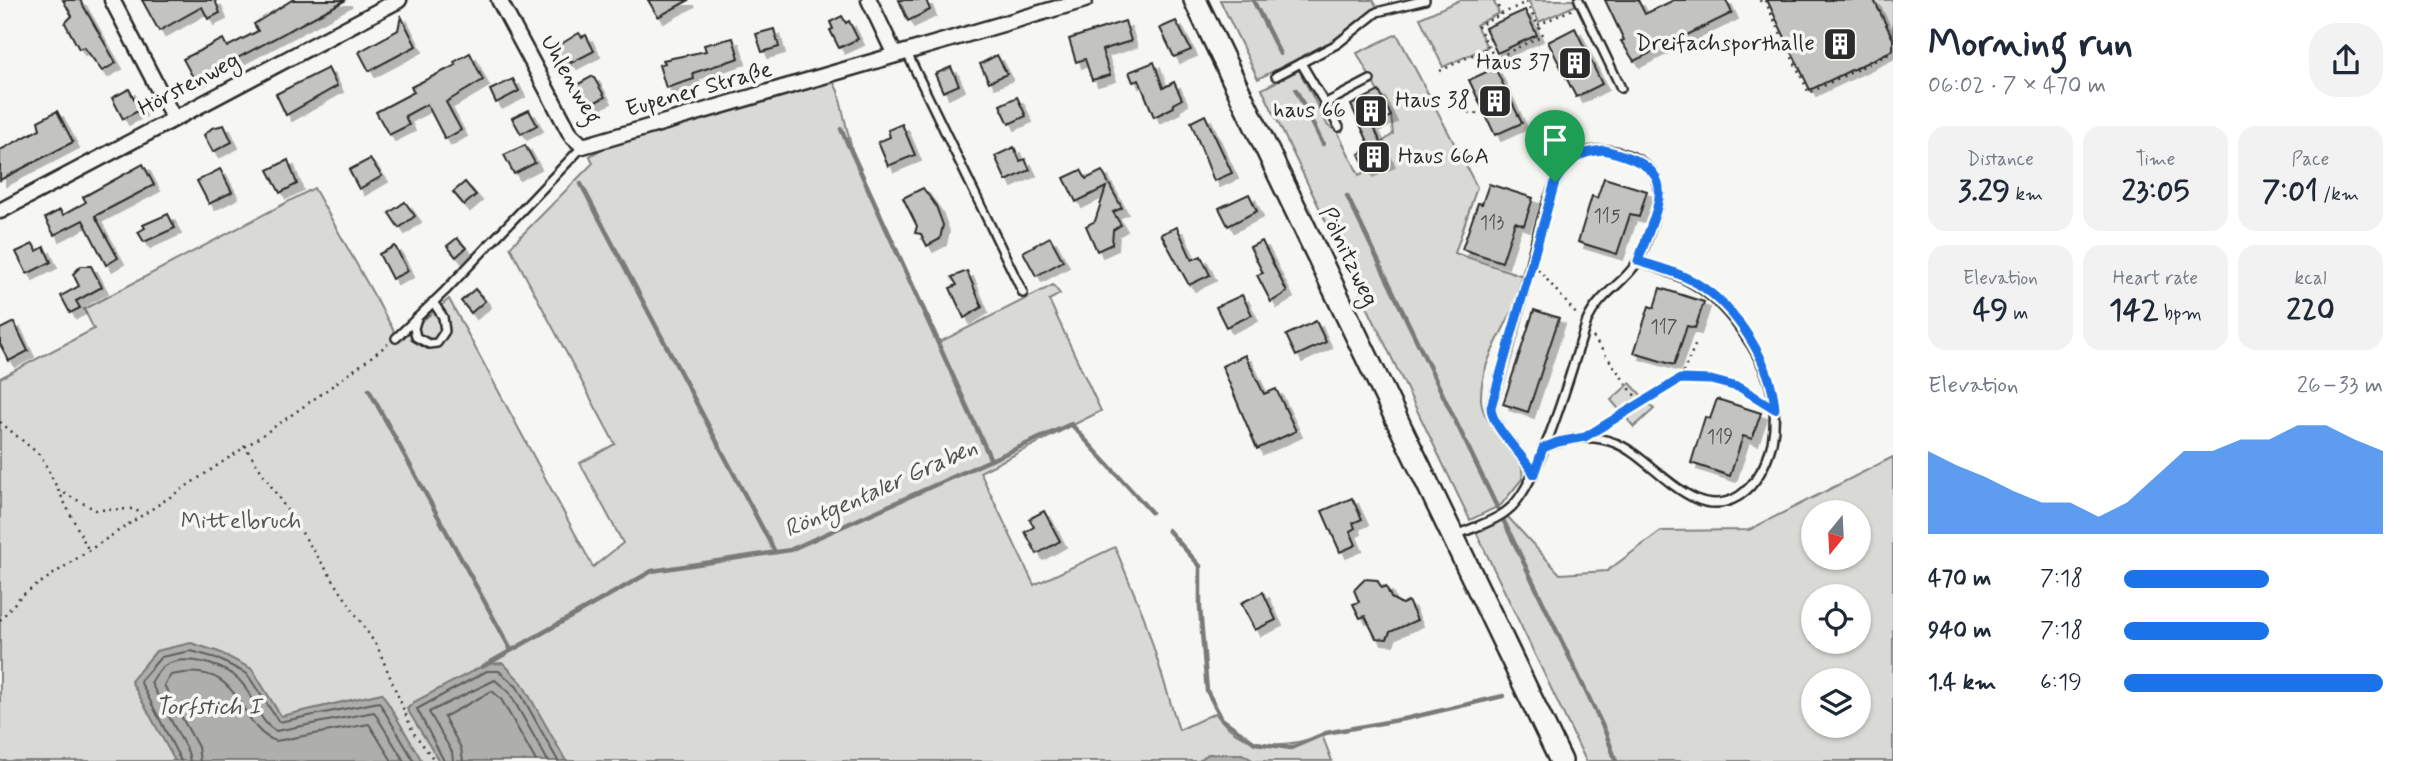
<!DOCTYPE html>
<html lang="en">
<head>
<meta charset="utf-8">
<style>
	:root { --surface:#fff; --page:#f2f2f3; --text:#1f2937; --muted:#747a83; --accent:#1a73e8 }
	body { margin:0; font-family:Mynerve,sans-serif; background:var(--page); color:var(--text); height:100vh; display:flex; flex-direction:column; font-size:26px; white-space:nowrap }
	* { box-sizing:border-box; margin:0 }
	p { font-size:23px; color:var(--muted) }
	.icon { flex:none; width:38px; height:38px; fill:none; stroke:currentColor; stroke-width:2; stroke-linecap:round; stroke-linejoin:round }
	.map { position:relative; flex:1; overflow:hidden }
	.panel { display:flex; flex-direction:column; background:var(--surface); width:525px }
	.panel>* { flex:none }
	.needle { width:46px; rotate:198deg }
	.buttons { position:absolute; left:1801px; top:500px; display:grid; gap:14px }
	.buttons a { display:grid; place-items:center; width:70px; height:70px; border-radius:50%; background:var(--surface); box-shadow:0 2px 5px #0004; font-size:35px }
	.pin { position:absolute; display:grid; place-items:center; width:60px; height:60px; color:#fff; margin:-72px -30px; border-radius:50% 50% 50% 0; rotate:-45deg; box-shadow:0 0 7px #0007 }
	.pin .icon { rotate:45deg }
	.round { display:grid; place-items:center; flex:none; width:74px; height:74px; border-radius:28px; background:var(--page) }
	.overview { display:flex; align-items:center; justify-content:space-between; height:119px; padding:0 35px }
	h1 { font-size:38px; font-weight:700; line-height:52px }
	.figures { display:grid; grid-template-columns:repeat(3,1fr); gap:10px; height:119px; padding:7px 35px }
	.figures div { display:grid; align-content:center; border-radius:18px; background:var(--page); text-align:center }
	.figures b { font-size:30px; font-weight:700 }
	.figures small { font-size:19px; font-weight:400 }
	.figures p { font-size:19px }
	.chart { height:196px; padding:14px 35px }
	.chart p { display:flex; justify-content:space-between }
	.chart svg { width:100%; height:126px; margin-top:7px; fill:var(--accent); opacity:.7 }
	ul { padding:0 35px; list-style:none; font-size:23px }
	li { display:grid; grid-template-columns:112px 84px 1fr; align-items:center; height:52px }
	li i { height:18px; border-radius:9px; background:var(--accent) }
	main { display:flex; flex:1; min-height:0 }
	.map>svg:first-child { display:block }
</style>
</head>
<body>
<main>
<div class="map">
<svg width="1893" height="761" viewBox="0 0 1893 761">
	<defs>
		<filter id="shadow"><feDropShadow dx="6" dy="6" stdDeviation="0" flood-color="#0004"/></filter>
	</defs>
	<rect width="100%" height="100%" fill="#f6f6f2"/>
	<filter id="ink" filterUnits="userSpaceOnUse"><feTurbulence type="fractalNoise" baseFrequency=".0143" numOctaves="2"/><feDisplacementMap in="SourceGraphic" scale="14" xChannelSelector="R" yChannelSelector="G"/><feConvolveMatrix kernelMatrix="1 2 1 2 8 2 1 2 1" color-interpolation-filters="sRGB"/></filter>
	<g filter="url(#ink)">
		<g fill="#d9d9d5" stroke="#828280" stroke-width="2" fill-rule="evenodd">
			<polygon points="1220,0 1373,0 1377,7 1332,41 1258,79"/>
			<polygon points="1460,0 1493,0 1499,13 1476,25 1487,47 1443,67 1420,18"/>
			<polygon points="1528,0 1573,0 1576,5 1539,22"/>
			<polygon points="1874,0 1893,0 1893,39"/>
			<path d="M1397 34 1477 187 1455 253 1523 276C1520 286 1518 298 1514 307 1500 338 1480 364 1481 400 1483 432 1527 446 1522 479L1501 505 1470 520 1262 89 1299 70 1328 126 1337 131 1359 175 1389 161 1381 143 1393 134 1391 116 1357 53Z"/>
			<path d="M831 77 838 91 852 150 940 342 1053 285 1060 294 1049 300 1101 411 980 472 1034 585 1115 547 1144 617 1179 730 1215 713C1241 749 1283 750 1322 735L1332 761H0V378L94 329 84 309 314 188 399 340 449 299 593 567 623 543 580 463 615 444 510 247 593 163 590 156 607 146Z"/>
			<polygon points="1630,383 1654,409 1634,427 1611,400"/>
			<path d="M1893 457V761H1586L1476 532 1508 517 1560 574 1607 571 1661 531 1749 530ZM1813 513H1858V558H1813ZM1813 597H1858V642H1813ZM1813 681H1858V726H1813Z"/>
		</g>
		<g fill="#aeaeab" stroke="#7a7a78" stroke-width="2">
			<polygon points="191,643 219,652 252,669 281,716 382,693 422,761 175,761 131,681 156,651"/>
			<polygon points="503,663 522,683 566,761 439,761 407,709 414,702 486,664"/>
			<polygon points="1208,754 1242,754 1254,761 1199,761"/>
		</g>
		<g fill="none" stroke-linecap="round" stroke-linejoin="round">
			<g stroke="#5f5f5e" stroke-width="2">
				<polyline points="181,761 140,681 161,657 191,651 216,658 247,674 279,722 379,702 414,761"/>
				<path d="M190 761 188 752 151 683C154 678 159 669 164 666 185 653 226 665 241 682 254 696 258 722 276 731L374 712 404 761"/>
				<path d="M200 761 198 747 164 685 171 675C246 658 235 728 276 741L369 724 392 761"/>
				<polyline points="444,761 417,709 487,671 499,671 517,687 558,761"/>
				<polyline points="453,761 452,752 429,712 495,680 509,692 548,761"/>
				<polyline points="463,761 461,748 444,717 492,691 501,699 536,761"/>
			</g>
			<g stroke="#7a7a78" stroke-width="4.5">
				<polyline points="1253,0 1280,54"/>
				<polyline points="1296,90 1323,144"/>
				<polyline points="841,129 991,460"/>
				<polyline points="581,184 775,552"/>
				<polyline points="1347,196 1605,731 1616,761"/>
				<polyline points="369,390 511,650"/>
				<polyline points="1168,530 1200,566 1200,608 1207,691 1222,719 1255,743 1291,748 1326,733 1409,718 1503,696"/>
				<polyline points="482,667 652,571 790,550 1071,424 1151,512"/>
			</g>
		</g>
		<g fill="#c3c3c0" stroke="#2b2b2b" stroke-width="2" filter="url(#shadow)">
			<polygon points="63,0 80,0 116,63 102,71 84,47 79,49 65,23 72,16"/>
			<polygon points="142,0 215,0 220,13 208,19 202,7 159,31"/>
			<polygon points="292,0 346,0 195,81 183,59 223,39 227,47 258,31 254,24"/>
			<polygon points="648,0 689,0 658,17"/>
			<polygon points="899,0 926,0 930,10 908,21"/>
			<polygon points="1605,0 1638,0 1645,14 1674,0 1726,0 1732,13 1634,61 1621,41 1624,40"/>
			<polygon points="1767,0 1874,0 1893,39 1893,50 1810,90"/>
			<polygon points="1525,10 1537,35 1497,53 1485,28"/>
			<polygon points="401,16 416,46 369,71 359,52 398,30"/>
			<polygon points="842,16 846,23 849,21 858,39 839,48 830,30 833,29 830,22"/>
			<polygon points="1125,21 1131,41 1102,50 1110,75 1092,80 1085,59 1076,62 1069,39"/>
			<polygon points="1176,21 1191,50 1174,57 1160,28"/>
			<polygon points="1575,28 1602,84 1576,97 1548,42"/>
			<polygon points="774,29 779,47 762,52 756,34"/>
			<polygon points="579,33 582,37 586,35 594,51 571,63 569,59 561,64 553,49"/>
			<polygon points="733,38 739,58 693,73 694,79 666,88 659,65 665,63 663,60 706,51 704,45"/>
			<polygon points="470,53 483,80 446,102 461,130 445,139 427,104 405,116 409,125 389,135 376,112 414,92 411,87 456,65 454,62"/>
			<polygon points="997,55 1007,74 989,82 980,64"/>
			<polygon points="1154,62 1163,88 1174,82 1182,99 1173,104 1174,107 1154,117 1139,80 1133,82 1129,72"/>
			<polygon points="951,67 959,85 943,92 935,74"/>
			<polygon points="328,68 337,86 286,115 276,94"/>
			<polygon points="1495,68 1522,123 1495,135 1469,80"/>
			<polygon points="593,76 605,97 584,108 573,87"/>
			<polygon points="513,79 519,91 496,103 490,90"/>
			<polygon points="129,89 140,110 123,119 112,98"/>
			<polygon points="1379,91 1391,116 1373,125 1389,161 1367,171 1359,154 1371,148 1351,105"/>
			<polygon points="1017,97 1026,116 1009,124 1000,105"/>
			<polygon points="529,110 537,125 521,134 512,118"/>
			<polygon points="57,111 73,142 0,180 0,150 40,129 38,121"/>
			<polygon points="1205,115 1232,173 1214,181 1191,122"/>
			<polygon points="902,124 915,155 888,166 878,142 890,137 888,130"/>
			<polygon points="224,125 232,142 213,152 204,135 212,128"/>
			<polygon points="525,145 535,163 514,174 504,155"/>
			<polygon points="1014,147 1020,161 1025,159 1030,170 1006,181 995,156"/>
			<polygon points="370,159 382,176 359,189 349,170"/>
			<polygon points="288,160 297,184 280,193 268,170"/>
			<polygon points="143,164 154,185 95,216 118,258 106,265 83,220 54,235 45,218 60,210 63,215 86,202 83,197"/>
			<polygon points="220,169 232,192 209,204 197,181"/>
			<polygon points="1081,170 1086,179 1102,171 1122,208 1113,212 1121,225 1113,230 1112,244 1097,251 1086,226 1095,221 1106,187 1076,202 1064,178"/>
			<polygon points="1604,178 1647,191 1639,217 1630,215 1617,254 1578,242 1592,196 1597,198"/>
			<polygon points="465,182 476,195 464,205 453,192"/>
			<polygon points="1489,184 1533,198 1524,225 1515,222 1502,262 1462,249 1478,203 1482,204"/>
			<polygon points="923,188 936,206 943,225 940,239 927,246 921,234 915,233 917,226 903,198"/>
			<polygon points="1249,194 1257,211 1228,226 1219,208"/>
			<polygon points="405,202 415,216 399,228 389,213"/>
			<polygon points="168,214 175,228 144,242 138,232 145,228 143,225"/>
			<polygon points="1177,227 1192,260 1201,256 1210,275 1189,285 1161,234"/>
			<polygon points="1050,237 1063,261 1036,276 1023,252"/>
			<polygon points="457,238 466,248 456,257 447,246"/>
			<polygon points="1262,241 1287,292 1271,302 1257,275 1263,273 1250,247"/>
			<polygon points="33,244 37,251 44,247 51,262 27,274 16,252"/>
			<polygon points="395,246 408,271 392,279 379,254"/>
			<polygon points="81,266 91,266 102,287 76,301 80,308 70,313 61,296 79,286 73,274"/>
			<polygon points="967,271 982,307 964,318 950,288 957,285 952,277"/>
			<polygon points="1660,288 1704,302 1695,328 1687,326 1674,365 1634,353 1649,306 1654,308"/>
			<polygon points="475,289 485,301 471,313 461,301"/>
			<polygon points="1242,295 1252,315 1226,327 1216,307"/>
			<polygon points="1534,310 1559,318 1528,412 1503,404"/>
			<polygon points="1316,321 1326,342 1296,356 1286,335"/>
			<polygon points="14,322 28,351 9,361 0,344 0,329"/>
			<polygon points="1245,355 1264,394 1276,389 1296,431 1257,449 1222,366"/>
			<polygon points="1717,399 1761,413 1752,439 1743,436 1730,476 1691,463 1705,417 1710,419"/>
			<polygon points="1352,498 1362,519 1353,523 1355,528 1350,531 1356,545 1340,552 1322,511"/>
			<polygon points="1044,511 1060,541 1037,554 1025,532 1034,527 1029,519"/>
			<polygon points="1365,579 1377,580 1382,588 1386,586 1391,598 1402,604 1408,601 1417,620 1390,632 1387,639 1376,638 1365,616 1360,618 1353,604 1359,602 1354,590"/>
			<polygon points="1263,592 1276,620 1255,630 1241,603"/>
		</g>
		<g fill="none" stroke-linecap="round" stroke-linejoin="round">
			<g stroke="#2b2b2b" stroke-width="12">
				<g id="lane">
					<polyline points="1579,0 1621,88"/>
					<polyline points="906,51 1023,293"/>
					<polyline points="1301,63 1339,127"/>
					<polyline points="1276,76 1337,44 1377,12 1425,0"/>
					<polyline points="1324,104 1370,80"/>
					<polyline points="417,318 414,328 416,337 429,344 437,343 445,331 443,317 433,302"/>
					<polyline points="396,338 445,291 583,146"/>
					<path d="M1543 448C1566 438 1590 433 1615 443 1653 457 1693 525 1739 496 1756 485 1767 463 1772 443 1780 401 1768 368 1744 334 1713 290 1689 277 1638 261"/>
					<path d="M1454 536C1471 528 1494 522 1508 510 1539 487 1574 362 1587 321 1600 293 1624 284 1638 261 1645 248 1658 209 1659 195 1663 155 1590 134 1566 164 1541 195 1526 289 1514 330 1507 356 1499 381 1491 406 1491 428 1523 454 1534 474"/>
				</g>
			</g>
			<g stroke="#2b2b2b" stroke-width="19">
				<g id="street">
					<polyline points="112,0 174,119"/>
					<polyline points="499,0 571,135 583,146 1085,0"/>
					<polyline points="869,0 895,55"/>
					<polyline points="0,211 399,0"/>
				</g>
			</g>
			<g stroke="#2b2b2b" stroke-width="26">
				<polyline id="secondary" points="1195,0 1561,761"/>
			</g>
			<g stroke="#2b2b2b" stroke-width="2.5" stroke-dasharray="2 5" stroke-linecap="butt">
				<polyline points="1495,0 1504,19"/>
				<polyline points="1760,0 1761,3 1765,1 1809,93 1893,52"/>
				<polygon points="1526,2 1543,35 1495,59 1478,26"/>
				<polyline points="1538,25 1573,9"/>
				<polyline points="1440,71 1489,47"/>
				<polyline points="1457,105 1471,114 1481,113"/>
				<polyline points="1538,269 1577,315"/>
				<polyline points="1593,337 1640,403"/>
				<polyline points="1680,379 1697,341"/>
				<polyline points="0,422 41,456 88,549"/>
				<path d="M1599 428C1620 415 1659 385 1680 379 1707 371 1741 387 1763 401"/>
				<polyline points="244,445 378,648 413,732 435,761"/>
				<polyline points="58,490 96,510 134,509 142,514"/>
				<path d="M0 620 21 596C144 512 271 435 388 344"/>
			</g>
			<use href="#lane" stroke="#f6f6f2" stroke-width="7"/>
			<use href="#street" stroke="#f6f6f2" stroke-width="14"/>
			<use href="#secondary" stroke="#f6f6f2" stroke-width="21"/>
		</g>
	</g>
	<g fill="none" stroke-linecap="round" stroke-linejoin="round" filter="url(#ink)">
		<g stroke="#fff" stroke-width="14">
			<path id="route" d="M1604 150C1685 169 1659 200 1638 261 1658 267 1680 273 1698 284 1737 308 1772 364 1775 409L1741 388 1711 380 1680 379 1585 437 1558 442 1543 448 1534 474C1523 454 1491 427 1491 407L1555 182C1568 160 1578 152 1604 150Z"/>
		</g>
		<use href="#route" stroke="#1a73e8" stroke-width="9"/>
	</g>
	<defs>
		<g id="building-square" transform="scale(1.75)"><rect x="-9" y="-9" width="18" height="18" rx="4" fill="#2b2b2b" stroke="#f6f6f2"/><path d="M-4-6H4V6H1V3H-1V6H-4ZM-2.5-4.3h1.7v1.8h-1.7ZM.8-4.3h1.7v1.8H.8ZM-2.5-1h1.7V.8h-1.7ZM.8-1h1.7V.8H.8Z" fill="#fff"/></g>
	</defs>
	<g fill-rule="evenodd">
		<use href="#building-square" x="1840" y="44"/>
		<use href="#building-square" x="1575" y="63"/>
		<use href="#building-square" x="1495" y="101"/>
		<use href="#building-square" x="1371" y="111"/>
		<use href="#building-square" x="1374" y="157"/>
	</g>
	<g text-anchor="middle" dominant-baseline="central" stroke-width="7" stroke-linejoin="round" paint-order="stroke">
		<g font-size="19" fill="#515150">
			<text x="1607" y="216">115</text>
			<text x="1492" y="223">113</text>
			<text x="1664" y="327">117</text>
			<text x="1720" y="437">119</text>
		</g>
		<g font-size="23" fill="#2b2b2b" stroke="#f6f6f2" text-anchor="end">
			<text x="1815" y="44">Dreifachsporthalle</text>
			<text x="1550" y="63">Haus 37</text>
			<text x="1470" y="101">Haus 38</text>
			<text x="1346" y="111">haus 66</text>
			<text x="1398" y="157" text-anchor="start">Haus 66A</text>
		</g>
		<g font-size="23" fill="#2b2b2b" stroke="#f6f6f2">
			<text transform="translate(570 80) rotate(60)">Uhlenweg</text>
			<text transform="translate(189 85) rotate(-28)">Hörstenweg</text>
			<text transform="translate(699 90) rotate(-16)">Eupener Straße</text>
			<text transform="translate(1348 257) rotate(64)">Pölnitzweg</text>
		</g>
		<g font-size="23" fill="#565656" stroke="#f6f6f2">
			<text x="241" y="522">Mittelbruch</text>
		</g>
		<g font-size="24" font-style="italic" fill="#525251" stroke="#f6f6f2">
			<text transform="translate(881 489) rotate(-24)">Röntgentaler Graben</text>
			<text x="208" y="707">Torfstich I</text>
		</g>
	</g>
</svg>
<div class="buttons">
<a><svg class="needle" viewBox="-14 -14 28 28"><path d="M0-13l5 13h-10z" fill="#e53935"/><path d="M0 13l5-13h-10z" fill="#747a83"/></svg></a>
<a><svg class="icon" aria-label="locate" viewBox="0 0 24 24"><circle cx="12" cy="12" r="6"/><path d="M12 2v4M12 18v4M2 12h4M18 12h4"/></svg></a>
<a><svg class="icon" aria-label="layers" viewBox="0 0 24 24"><path d="M12 4l9 5-9 5-9-5zM3 14l9 5 9-5"/></svg></a>
</div>
<div class="pin" style="left:1555px;top:182px;background:#1e9e55"><svg class="icon" aria-label="arrive" viewBox="0 0 24 24"><path d="M6 21V4h12l-3 4 3 4H6"/></svg></div>
</div>
<section class="panel">
<div class="overview"><div><h1>Morning run</h1><p>06:02 · 7 × 470 m</p></div><a class="round"><svg class="icon" aria-label="share" viewBox="0 0 24 24"><path d="M12 15V3M7 8l5-5 5 5M5 13v7h14v-7"/></svg></a></div>
<div class="figures">
<div><p>Distance</p><b>3.29<small> km</small></b></div>
<div><p>Time</p><b>23:05</b></div>
<div><p>Pace</p><b>7:01<small> /km</small></b></div>
</div>
<div class="figures">
<div><p>Elevation</p><b>49<small> m</small></b></div>
<div><p>Heart rate</p><b>142<small> bpm</small></b></div>
<div><p>kcal</p><b>220</b></div>
</div>
<div class="chart"><p><span>Elevation</span>26–33 m</p>
<svg viewBox="0 0 160 44" preserveAspectRatio="none"><path d="M0 44V15L10 20L20 24L30 29L40 33L50 33L60 38L70 33L80 24L90 15L100 15L110 11L120 11L130 6L140 6L150 11L160 15V44z"/></svg>
</div>
<ul>
<li><b>470 m</b>7:18<i style="width:56%"></i></li>
<li><b>940 m</b>7:18<i style="width:56%"></i></li>
<li><b>1.4 km</b>6:19<i style="width:100%"></i></li>
</ul>
</section>
</main>
</body>
</html>
